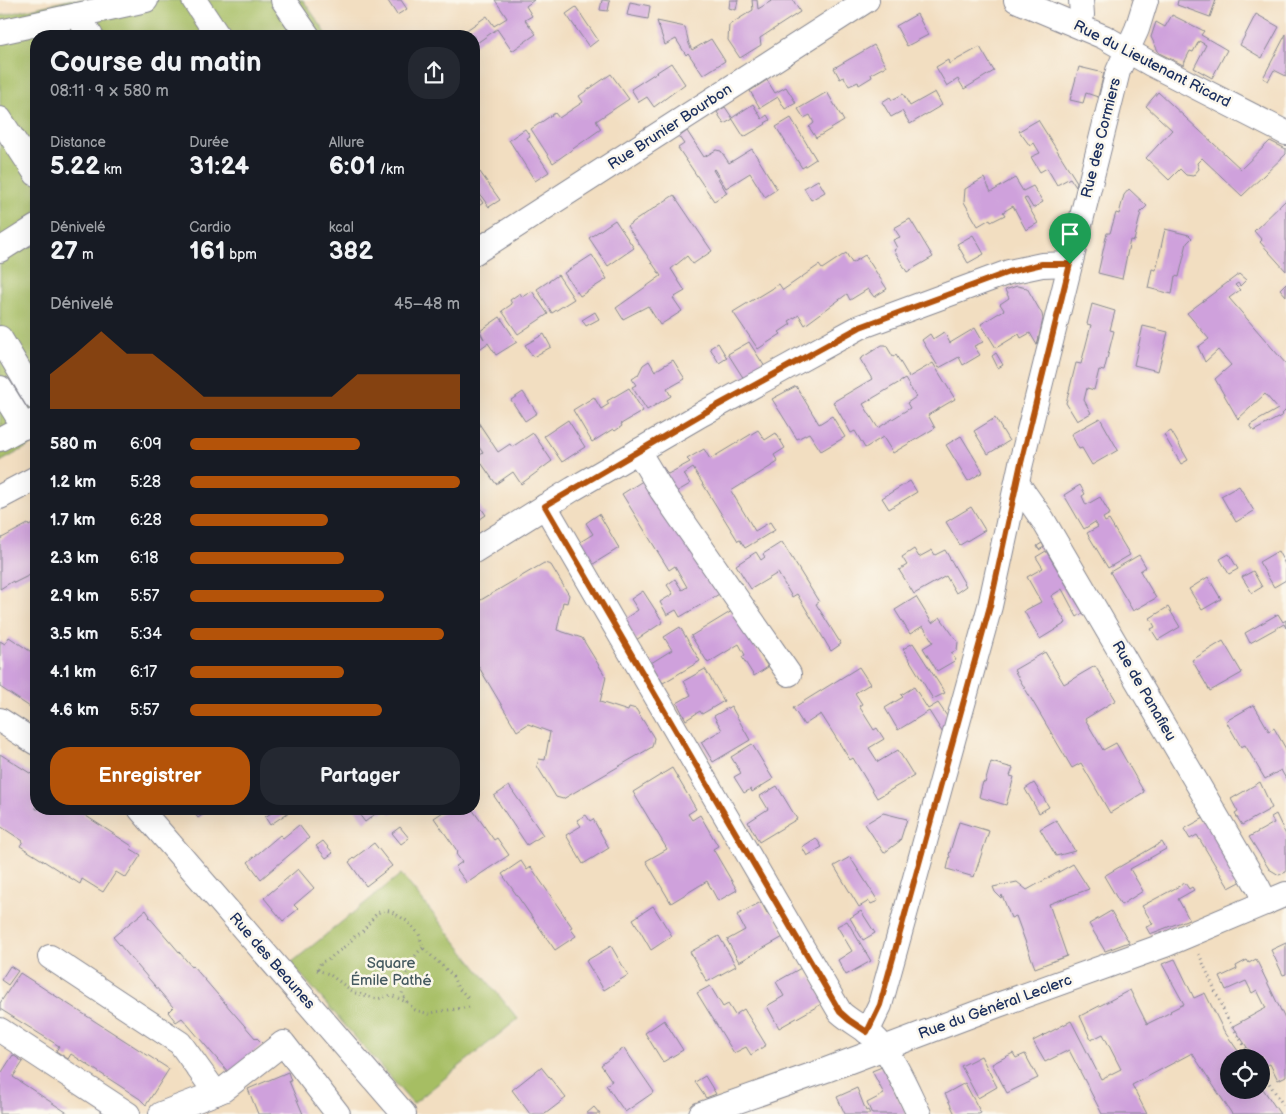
<!DOCTYPE html>
<html lang="fr">
<head>
<meta charset="utf-8">
<style>
	:root { --surface:#171b24; --page:#242831; --text:#f1f3f6; --muted:#9ea1a6; --accent:#b45309 }
	body { margin:0; font-family:"Balsamiq Sans",sans-serif; background:var(--page); color:var(--text); height:100vh; display:flex; flex-direction:column; font-size:19px; white-space:nowrap }
	* { box-sizing:border-box; margin:0 }
	p { font-size:16px; color:var(--muted) }
	.icon { flex:none; width:28px; height:28px; fill:none; stroke:currentColor; stroke-width:2; stroke-linecap:round; stroke-linejoin:round }
	.map { position:relative; flex:1; overflow:hidden }
	.sheet { position:absolute; left:30px; top:30px; width:450px; height:785px; display:flex; flex-direction:column; background:var(--surface); border-radius:20px; box-shadow:0 5px 20px #0002 }
	.sheet>* { flex:none }
	.controls { position:absolute; left:1220px; top:1049px; display:grid; gap:10px }
	.controls a { display:grid; place-items:center; width:50px; height:50px; border-radius:50%; background:var(--surface); box-shadow:0 5px 20px #0002; font-size:25px }
	.pin { position:absolute; display:grid; place-items:center; width:42px; height:42px; color:#fff; margin:-51px -21px; border-radius:50% 50% 50% 0; rotate:-45deg; box-shadow:0 0 5px #0007 }
	.pin .icon { rotate:45deg }
	.round { display:grid; place-items:center; flex:none; width:52px; height:52px; border-radius:20px; background:var(--page) }
	.headline { display:flex; align-items:center; justify-content:space-between; height:85px; padding:0 20px }
	h1 { font-size:28px; font-weight:800; line-height:38px }
	.stats { display:grid; grid-template-columns:repeat(3,1fr); gap:8px; height:85px; padding:5px 20px }
	.stats div { display:grid; align-content:center }
	.stats b { font-size:25px; font-weight:800 }
	.stats small { font-size:14px; font-weight:400 }
	.stats p { font-size:14px }
	.chart { height:140px; padding:10px 20px }
	.chart p { display:flex; justify-content:space-between }
	.chart svg { width:100%; height:90px; margin-top:5px; fill:var(--accent); opacity:.7 }
	.primary-button { display:flex; gap:10px; margin-top:auto; padding:10px 20px }
	.primary-button a { flex:1; height:58px; border-radius:20px; background:var(--accent); color:#fff; font-size:20px; font-weight:800; line-height:58px; text-align:center }
	.primary-button a+a { background:var(--page); color:var(--text) }
	ul { padding:0 20px; list-style:none; font-size:16px }
	li { display:grid; grid-template-columns:80px 60px 1fr; align-items:center; height:38px }
	li i { height:12px; border-radius:6px; background:var(--accent) }
	.map>svg:first-child { display:block }
</style>
</head>
<body>
<div class="map">
<svg width="1286" height="1114" viewBox="0 0 1286 1114">
	<rect width="100%" height="100%" fill="#fbf7ec"/>
	<filter id="ink" filterUnits="userSpaceOnUse"><feTurbulence type="fractalNoise" baseFrequency=".02" numOctaves="2"/><feDisplacementMap in="SourceGraphic" scale="10" xChannelSelector="R" yChannelSelector="G"/><feConvolveMatrix kernelMatrix="1 2 1 2 8 2 1 2 1" color-interpolation-filters="sRGB"/></filter>
	<filter id="wash" filterUnits="userSpaceOnUse"><feTurbulence type="fractalNoise" baseFrequency=".0096" numOctaves="4" result="noise"/><feDisplacementMap in="SourceGraphic" scale="20" xChannelSelector="R" yChannelSelector="G"/><feGaussianBlur stdDeviation="1.12" result="paint"/><feColorMatrix in="noise" values="0 0 0 0 0 0 0 0 0 0 0 0 0 0 0 0 0 1.4 0 .05"/><feComposite in="paint" operator="in"/></filter>
	<g filter="url(#wash)">
		<rect width="100%" height="100%" fill="#f2dec1"/>
		<g fill="#a6be64" stroke="#607661">
			<polygon points="70,0 303,0 328,36 36,36 36,442 0,462 0,16"/>
			<polygon points="401,874 518,1019 413,1104 291,963"/>
		</g>
		<g id="blocks">
			<g fill="#cfa1dc" fill-rule="evenodd">
				<polygon points="389,0 401,0 407,9 397,15 388,1"/>
				<polygon points="495,0 534,0 526,6 532,16 525,20 536,34 512,51 497,29 474,45 474,36 458,36 487,16 494,26 507,18"/>
				<polygon points="602,0 610,1 608,11 600,10"/>
				<polygon points="730,0 738,0 736,10 729,8"/>
				<polygon points="752,0 757,0 758,9 773,0 793,0 800,12 760,38 761,45 740,58 728,40 729,25 753,10"/>
				<polygon points="1178,0 1216,0 1210,17 1177,5"/>
				<polygon points="630,2 650,6 648,19 627,15"/>
				<polygon points="576,7 598,40 589,47 566,14"/>
				<polygon points="917,14 928,35 907,46 896,26"/>
				<polygon points="1256,14 1279,27 1262,58 1240,45"/>
				<polygon points="1172,15 1204,31 1201,35 1227,50 1212,78 1194,68 1206,45 1199,41 1193,52 1190,51 1183,65 1159,53 1151,37 1156,22 1165,27"/>
				<polygon points="657,21 685,27 689,44 692,50 711,39 725,61 703,75 688,53 686,55 676,39 665,45"/>
				<polygon points="1286,34 1286,76 1274,70 1268,81 1263,78"/>
				<polygon points="874,45 886,66 871,74 872,77 859,85 858,82 849,86 844,77 840,79 834,68"/>
				<polygon points="980,47 994,71 964,89 958,79 947,86 936,67 948,60 949,64"/>
				<polygon points="671,63 685,84 654,107 647,97 639,102 631,89"/>
				<polygon points="1079,67 1104,73 1098,97 1086,93 1083,103 1070,100"/>
				<polygon points="611,74 629,99 596,121 601,129 553,163 531,129 555,113 559,118 583,102 579,96"/>
				<polygon points="767,80 775,93 786,87 796,103 785,109 778,97 760,108 750,91"/>
				<polygon points="827,92 844,121 816,138 809,127 814,123 810,115 804,118 798,109"/>
				<polygon points="935,92 942,105 910,124 902,111 891,117 882,102 890,97 892,100 903,94 910,106"/>
				<polygon points="1158,92 1241,169 1270,141 1286,149 1286,154 1242,196 1202,158 1197,163 1199,169 1193,176 1186,175 1180,169 1169,180 1146,158 1172,130 1146,106"/>
				<polygon points="753,104 762,119 767,115 770,120 765,123 766,124 744,137 732,118"/>
				<polygon points="725,107 733,119 724,124 717,112"/>
				<polygon points="791,118 816,159 802,168 776,127"/>
				<polygon points="1038,120 1077,182 1076,187 1070,178 1057,185 1047,168 1040,172 1031,157 1040,153 1034,143 1030,146 1019,131"/>
				<polygon points="525,129 530,136 527,138 549,172 535,181 509,140"/>
				<polygon points="687,131 704,157 716,150 721,151 729,163 752,149 777,189 765,197 750,173 726,188 714,169 713,170 727,193 714,201 678,148 684,144 679,137"/>
				<polygon points="480,172 500,200 489,207 474,186 474,176"/>
				<polygon points="984,178 991,192 1015,178 1023,191 1033,186 1043,202 1033,208 1027,198 1024,199 1038,223 1026,230 1013,206 1003,212 1005,215 991,222 990,219 978,226 964,202 965,189"/>
				<polygon points="818,180 825,192 811,200 804,188"/>
				<polygon points="1129,189 1147,206 1141,212 1134,241 1130,240 1122,279 1098,273 1107,233 1110,233 1116,213 1119,214 1124,195"/>
				<polygon points="474,190 483,203 474,209"/>
				<polygon points="674,195 712,251 693,264 687,256 671,269 685,291 673,298 682,311 660,325 648,306 623,319 616,308 661,276 627,226"/>
				<polygon points="1286,200 1286,271 1260,242 1262,240 1254,231"/>
				<polygon points="910,219 933,257 907,272 894,250 897,248 893,240 900,237 894,228"/>
				<polygon points="615,220 634,248 608,266 589,238"/>
				<polygon points="1165,229 1189,235 1192,238 1187,243 1179,277 1175,276 1172,294 1148,288 1152,269 1156,270"/>
				<polygon points="973,235 984,254 968,263 957,244"/>
				<polygon points="846,253 852,263 865,255 887,289 874,297 868,289 850,300 847,294 805,325 799,315 789,321 791,324 779,332 781,334 758,349 733,312 779,284 783,290 819,265 822,269"/>
				<polygon points="592,255 607,279 580,296 564,273"/>
				<polygon points="1239,274 1246,280 1240,286 1238,283 1235,285 1240,290 1229,298 1286,364 1286,410 1282,414 1283,415 1254,431 1250,425 1278,409 1265,394 1238,419 1215,379 1231,365 1218,350 1205,362 1198,347 1209,339 1187,313"/>
				<polygon points="558,275 574,299 552,313 537,289"/>
				<polygon points="1286,283 1286,296 1280,289"/>
				<polygon points="1017,286 1027,288 1042,314 1043,319 1037,345 1030,333 1021,338 1019,334 996,348 981,324 1004,310 1000,304 1009,298 1005,290"/>
				<polygon points="532,291 548,314 518,334 502,311 512,304 510,300 520,293 522,297"/>
				<polygon points="1092,304 1115,311 1110,330 1114,331 1104,371 1099,370 1094,390 1087,388 1084,400 1091,413 1077,421 1066,403 1076,363 1081,364 1091,325 1087,324"/>
				<polygon points="595,312 599,319 586,326 582,320"/>
				<polygon points="500,317 517,342 496,355 488,343 474,353 474,324 484,339 480,331"/>
				<polygon points="1143,326 1168,332 1158,371 1134,365"/>
				<polygon points="975,328 983,342 974,346 980,355 963,365 959,357 939,368 922,340 930,334 933,339 944,332 950,343"/>
				<polygon points="544,334 551,347 533,357 525,345"/>
				<polygon points="749,342 765,367 744,379 728,354"/>
				<polygon points="718,343 727,358 719,363 710,348"/>
				<path d="M882 345H886L893 357 896 355 909 377 933 363 955 399 928 415 935 428 893 453 883 437 865 448 855 431 851 433 833 402 872 379 860 359ZM905 379 916 397 907 403 910 408 878 428 863 404Z"/>
				<polygon points="996,353 1003,365 998,368 992,356"/>
				<polygon points="673,360 685,379 667,389 671,396 647,410 632,387 636,385 632,379 638,375 643,365 649,361 655,371"/>
				<polygon points="796,386 819,424 832,416 845,437 821,451 809,433 797,439 772,399"/>
				<polygon points="629,388 643,411 621,424 622,426 615,431 613,429 592,442 573,410 594,397 601,409 609,404 607,401"/>
				<polygon points="523,392 537,413 525,421 511,400"/>
				<polygon points="474,416 498,452 510,444 512,447 533,433 552,461 521,484 513,472 496,484 477,457 483,453 474,440"/>
				<polygon points="995,418 1009,441 988,454 974,431"/>
				<polygon points="1100,418 1118,450 1092,465 1082,448 1079,449 1071,434"/>
				<polygon points="568,420 585,447 562,462 544,436"/>
				<polygon points="758,430 765,440 776,433 785,448 774,455 778,462 731,491 755,531 770,522 775,530 745,548 740,540 738,541 693,468 684,474 690,484 671,495 657,471 663,467 668,474 690,462 687,459 704,449 710,459"/>
				<polygon points="1171,431 1188,460 1181,464 1164,435"/>
				<polygon points="961,436 983,472 968,481 946,445"/>
				<polygon points="649,477 721,593 680,617 676,610 667,615 660,602 673,594 667,585 675,579 682,590 687,587 675,566 669,570 622,494"/>
				<polygon points="910,481 917,492 889,509 882,498"/>
				<polygon points="1080,485 1085,494 1082,496 1086,505 1100,497 1110,514 1103,518 1105,522 1109,520 1130,555 1108,568 1087,533 1098,527 1095,522 1084,529 1064,495"/>
				<polygon points="1239,486 1254,511 1236,522 1221,496"/>
				<polygon points="474,498 486,515 474,523"/>
				<polygon points="971,507 985,530 960,545 946,522"/>
				<polygon points="599,514 619,548 590,566 577,544 593,534 586,523"/>
				<polygon points="36,522 36,572 14,583 13,581 0,589 0,539 28,524 29,526"/>
				<polygon points="782,542 819,602 816,604 841,644 831,651 797,594 792,597 778,573 751,589 736,565 756,552 761,560 765,557 763,554"/>
				<polygon points="1042,543 1044,547 1039,550 1037,546"/>
				<polygon points="914,549 919,557 932,550 935,555 945,550 966,586 956,593 946,576 914,594 899,570 907,565 902,557"/>
				<polygon points="1046,551 1083,613 1077,617 1062,589 1051,596 1066,623 1040,639 1024,611 1041,602 1027,577 1043,568 1036,557"/>
				<polygon points="1278,551 1286,566 1286,580 1274,587 1259,562"/>
				<polygon points="1229,554 1238,569 1229,574 1220,559"/>
				<polygon points="1139,555 1146,567 1140,571 1156,598 1133,611 1110,572"/>
				<polygon points="544,563 551,565 569,595 567,603 563,602 557,630 582,638 606,677 600,702 628,711 629,707 636,709 654,738 652,747 563,799 556,797 537,766 539,759 545,760 550,732 528,724 517,731 474,659 474,604"/>
				<polygon points="1253,571 1262,587 1252,593 1242,577"/>
				<polygon points="1208,577 1221,599 1202,610 1189,589"/>
				<polygon points="643,591 663,622 636,640 623,620 638,610 631,599"/>
				<polygon points="916,597 932,623 940,617 958,642 957,650 951,653 956,660 937,671 923,648 933,642 923,626 910,634 895,610"/>
				<polygon points="1168,607 1180,627 1158,640 1151,629 1155,627 1150,618"/>
				<polygon points="732,611 768,667 754,676 742,657 745,655 739,644 708,663 691,636"/>
				<polygon points="1278,614 1283,622 1286,620 1286,628 1284,624 1250,643 1245,633"/>
				<polygon points="680,627 700,661 663,683 651,663 672,650 664,637"/>
				<polygon points="9,637 36,655 36,711 0,687 0,641 5,644"/>
				<polygon points="1223,641 1242,673 1210,691 1192,660"/>
				<polygon points="913,643 945,693 933,699 903,649"/>
				<polygon points="1045,652 1064,684 1095,666 1116,700 1085,719 1103,750 1116,743 1144,792 1110,813 1081,763 1072,768 1014,670"/>
				<polygon points="859,667 870,684 855,693 862,704 859,706 874,730 877,728 884,739 869,748 878,762 898,750 914,776 877,798 853,758 850,760 821,714 804,725 793,708"/>
				<polygon points="705,669 724,701 702,714 700,711 686,720 677,703 691,695 684,681"/>
				<polygon points="914,687 928,709 938,703 949,719 944,735 929,711 898,730 885,708 903,697 901,695"/>
				<polygon points="1254,705 1269,731 1274,728 1286,749 1286,779 1281,770 1265,779 1245,745 1241,747 1226,721"/>
				<polygon points="731,706 750,740 713,762 701,742 722,730 714,716"/>
				<polygon points="752,744 773,779 752,792 751,789 744,793 734,777 741,773 731,757"/>
				<polygon points="0,754 36,777 36,809 85,809 86,810 83,814 132,846 131,849 141,855 126,878 116,872 103,892 82,879 80,884 20,846 23,841 0,826"/>
				<polygon points="991,762 1013,768 1010,776 1014,777 1006,805 979,797 983,782 985,783"/>
				<polygon points="672,768 696,809 688,814 692,820 700,815 718,846 713,849 737,890 718,901 707,881 671,903 646,861 667,849 633,792"/>
				<polygon points="1260,782 1272,808 1242,825 1235,814 1238,812 1231,799"/>
				<polygon points="1034,783 1049,807 1039,813 1025,789"/>
				<polygon points="509,786 543,835 527,845 494,796"/>
				<polygon points="777,786 797,819 759,842 748,822 768,809 760,796"/>
				<polygon points="191,809 211,809 198,818"/>
				<polygon points="277,809 286,809 289,812 270,825 265,817"/>
				<polygon points="355,809 397,809 391,814 387,809 381,814 379,811 365,822"/>
				<polygon points="441,809 472,809 494,840 497,838 509,855 467,883 455,867 462,862 456,854 458,852 434,818 443,812"/>
				<polygon points="883,813 907,819 900,841 884,853 865,824"/>
				<polygon points="1276,814 1286,835 1286,872 1279,875 1269,869 1249,837 1274,823 1271,817"/>
				<polygon points="586,815 590,821 593,819 609,848 583,864 566,835 581,826 577,820"/>
				<polygon points="1204,818 1242,881 1229,888 1197,835 1190,839 1184,829"/>
				<polygon points="1056,820 1075,851 1056,856 1040,829"/>
				<polygon points="959,822 989,831 974,877 947,869 950,856 949,855"/>
				<polygon points="299,825 309,838 261,879 248,862 280,835 283,838"/>
				<polygon points="400,827 409,838 401,844 392,833"/>
				<polygon points="816,838 822,847 807,856 802,847"/>
				<polygon points="323,841 333,853 326,858 316,846"/>
				<polygon points="1162,842 1166,849 1130,869 1143,891 1121,905 1104,876"/>
				<polygon points="374,843 392,866 366,886 349,862"/>
				<polygon points="850,857 878,901 871,904 869,901 859,907 834,866"/>
				<polygon points="521,861 527,870 531,867 572,927 570,928 576,936 555,950 502,874"/>
				<polygon points="1073,864 1089,889 1049,904 1067,956 1035,968 1016,916 1011,918 1002,895 1001,898 995,892 993,887 1017,882 1027,890"/>
				<polygon points="298,869 314,888 294,905 298,909 283,921 264,898"/>
				<polygon points="1185,883 1189,889 1192,887 1194,890 1178,899 1189,919 1150,934 1146,927 1153,924 1142,906"/>
				<polygon points="761,902 767,913 771,911 785,936 739,962 727,940 745,930 737,915"/>
				<polygon points="653,906 672,936 651,950 633,919"/>
				<polygon points="146,910 150,916 149,917 192,967 193,966 256,1039 257,1038 263,1044 229,1073 182,1018 176,1022 168,1012 173,1007 113,937"/>
				<polygon points="861,911 875,933 863,940 850,918"/>
				<polygon points="1111,911 1129,942 1105,951 1089,924"/>
				<polygon points="847,921 871,961 846,975 838,960 852,951 837,926"/>
				<polygon points="719,936 736,966 707,982 690,952"/>
				<polygon points="1286,943 1286,974 1283,975 1271,950"/>
				<polygon points="611,946 628,975 604,990 586,961"/>
				<polygon points="1175,959 1194,998 1205,993 1224,1031 1243,1058 1229,1058 1229,1090 1261,1090 1261,1086 1280,1114 1232,1114 1192,1053 1132,1085 1147,1114 1102,1114 1069,1050 1045,1062 1033,1041 1071,1021 1101,1079 1121,1069 1103,1034 1091,1040 1080,1016 1130,990 1147,1024 1171,1012 1170,1011 1184,1004 1162,964"/>
				<polygon points="1256,959 1286,1021 1286,1076 1278,1080 1270,1064 1261,1068 1261,1058 1254,1058 1233,1026 1266,1008 1257,990 1252,993 1246,981 1226,990 1220,977 1237,969 1236,966 1247,960 1249,963"/>
				<polygon points="10,966 18,971 8,985 1,980"/>
				<polygon points="801,968 807,979 811,977 825,1002 779,1028 767,1006 784,996 776,982"/>
				<polygon points="20,973 169,1069 146,1105 140,1099 71,1054 68,1059 56,1051 59,1046 0,1009 0,1003"/>
				<polygon points="710,986 723,1007 728,1004 735,1015 744,1009 766,1045 751,1055 746,1047 734,1053 697,993"/>
				<polygon points="664,1020 683,1050 663,1062 645,1033"/>
				<polygon points="624,1048 654,1092 625,1112 606,1085 612,1081 601,1065"/>
				<polygon points="1013,1053 1016,1058 1025,1054 1038,1078 1007,1093 992,1064"/>
				<polygon points="13,1055 23,1062 13,1077 69,1114 0,1114 0,1071 2,1072"/>
				<polygon points="981,1056 997,1087 978,1098 961,1066"/>
				<polygon points="541,1067 566,1098 545,1114 530,1114 512,1090"/>
				<polygon points="882,1067 906,1114 872,1114 867,1103 884,1094 872,1071"/>
				<polygon points="288,1072 291,1081 289,1081 303,1114 258,1114 248,1089"/>
				<polygon points="705,1076 716,1094 706,1098 695,1082"/>
				<polygon points="965,1083 981,1113 979,1114 955,1114 945,1094"/>
				<polygon points="857,1088 866,1111 868,1110 870,1114 845,1114 837,1097"/>
				<polygon points="594,1107 600,1114 586,1114"/>
			</g>
		</g>
	</g>
	<g filter="url(#ink)">
		<use href="#blocks" fill-opacity="0" stroke="#868690" stroke-width="1"/>
		<g fill="none" stroke-linecap="round" stroke-linejoin="round">
			<g stroke="#868690" stroke-width="26">
				<g id="minor">
					<polyline points="194,0 218,36"/>
					<polyline points="283,0 308,36"/>
					<polyline points="1016,0 1104,37 1151,64 1286,133"/>
					<polyline points="77,15 91,36"/>
					<polyline points="1078,25 1082,15 1081,0"/>
					<polyline points="0,32 146,0"/>
					<polyline points="0,119 36,174"/>
					<polyline points="0,250 36,227"/>
					<polyline points="474,253 867,0"/>
					<polyline points="0,338 36,398"/>
					<polyline points="0,388 24,427"/>
					<polyline points="0,439 36,420"/>
					<polyline points="638,451 662,491 789,674"/>
					<polyline points="1017,483 1043,520 1258,887 1266,903"/>
					<polyline points="0,497 36,478"/>
					<path d="M545 506 840 1012C852 1023 867 1029 877 1040 893 1056 909 1094 919 1114"/>
					<polyline points="474,551 573,489 702,414 860,327 1009,272 1042,265 1070,264"/>
					<polyline points="0,720 36,743"/>
					<polyline points="140,809 404,1114"/>
					<polyline points="50,957 180,1043 216,1093"/>
					<polyline points="0,1030 128,1114"/>
					<polyline points="867,1032 880,1005 990,606 1021,463 1118,71 1137,29 1146,0"/>
					<polyline points="161,1114 223,1090 283,1043 338,1114"/>
					<polyline points="701,1114 826,1070 998,1005 1165,945 1286,894"/>
				</g>
			</g>
			<g stroke="#868690" stroke-width="3" stroke-dasharray="1 4" stroke-linecap="butt">
				<polyline points="1199,954 1227,1018 1252,1058"/>
				<polyline points="318,969 321,962 328,960 349,943 355,936 361,933 377,913 386,910 392,912 407,921 419,934 423,948 452,975 458,988 469,998"/>
				<path d="M317 970 329 974 355 993 378 999 391 995 408 1003 415 1010 429 1014C435 1011 460 1009 469 1007"/>
				<path d="M407 1002 402 994C406 977 409 958 423 948"/>
				<polyline points="1261,1071 1286,1109"/>
			</g>
			<use href="#minor" stroke="#fff" stroke-width="24"/>
		</g>
	</g>
	<g fill="none" stroke-linecap="round" stroke-linejoin="round" filter="url(#ink)">
		<g stroke="#fff" stroke-width="10">
			<polygon id="route" points="1042,264 1070,264 1021,463 990,606 880,1005 867,1032 849,1020 840,1012 545,506 702,414 860,327 1009,272"/>
		</g>
		<use href="#route" stroke="#b45309" stroke-width="6"/>
	</g>
	<g text-anchor="middle" dominant-baseline="central" stroke-width="5" stroke-linejoin="round" paint-order="stroke">
		<g font-size="15" fill="#1b2f5e" stroke="#fbf7ec">
			<text transform="translate(1152 64) rotate(27)">Rue du Lieutenant Ricard</text>
			<text transform="translate(670 127) rotate(-33)">Rue Brunier Bourbon</text>
			<text transform="translate(1101 138) rotate(-76)">Rue des Cormiers</text>
			<text transform="translate(1144 691) rotate(60)">Rue de Panafieu</text>
			<text transform="translate(272 961) rotate(49)">Rue des Beaunes</text>
			<text transform="translate(995 1007) rotate(-20)">Rue du Général Leclerc</text>
		</g>
		<g font-size="15" fill="#455a60" stroke="#fbf7ec">
			<text x="391" y="963">Square<tspan x="391" dy="17">Émile Pathé</tspan></text>
		</g>
	</g>
</svg>
<div class="controls">
<a><svg class="icon" aria-label="locate" viewBox="0 0 24 24"><circle cx="12" cy="12" r="6"/><path d="M12 2v4M12 18v4M2 12h4M18 12h4"/></svg></a>
</div>
<div class="pin" style="left:1070px;top:264px;background:#1e9e55"><svg class="icon" aria-label="arrive" viewBox="0 0 24 24"><path d="M6 21V4h12l-3 4 3 4H6"/></svg></div>
<section class="sheet">
<div class="headline"><div><h1>Course du matin</h1><p>08:11 · 9 × 580 m</p></div><a class="round"><svg class="icon" aria-label="share" viewBox="0 0 24 24"><path d="M12 15V3M7 8l5-5 5 5M5 13v7h14v-7"/></svg></a></div>
<div class="stats">
<div><p>Distance</p><b>5.22<small> km</small></b></div>
<div><p>Durée</p><b>31:24</b></div>
<div><p>Allure</p><b>6:01<small> /km</small></b></div>
</div>
<div class="stats">
<div><p>Dénivelé</p><b>27<small> m</small></b></div>
<div><p>Cardio</p><b>161<small> bpm</small></b></div>
<div><p>kcal</p><b>382</b></div>
</div>
<div class="chart"><p><span>Dénivelé</span>45–48 m</p>
<svg viewBox="0 0 160 44" preserveAspectRatio="none"><path d="M0 44V27L10 17L20 6L30 17L40 17L50 27L60 38L70 38L80 38L90 38L100 38L110 38L120 27L130 27L140 27L150 27L160 27V44z"/></svg>
</div>
<ul>
<li><b>580 m</b>6:09<i style="width:63%"></i></li>
<li><b>1.2 km</b>5:28<i style="width:100%"></i></li>
<li><b>1.7 km</b>6:28<i style="width:51%"></i></li>
<li><b>2.3 km</b>6:18<i style="width:57%"></i></li>
<li><b>2.9 km</b>5:57<i style="width:72%"></i></li>
<li><b>3.5 km</b>5:34<i style="width:94%"></i></li>
<li><b>4.1 km</b>6:17<i style="width:57%"></i></li>
<li><b>4.6 km</b>5:57<i style="width:71%"></i></li>
</ul>
<div class="primary-button"><a>Enregistrer</a><a>Partager</a></div>
</section>
</div>
</body>
</html>
